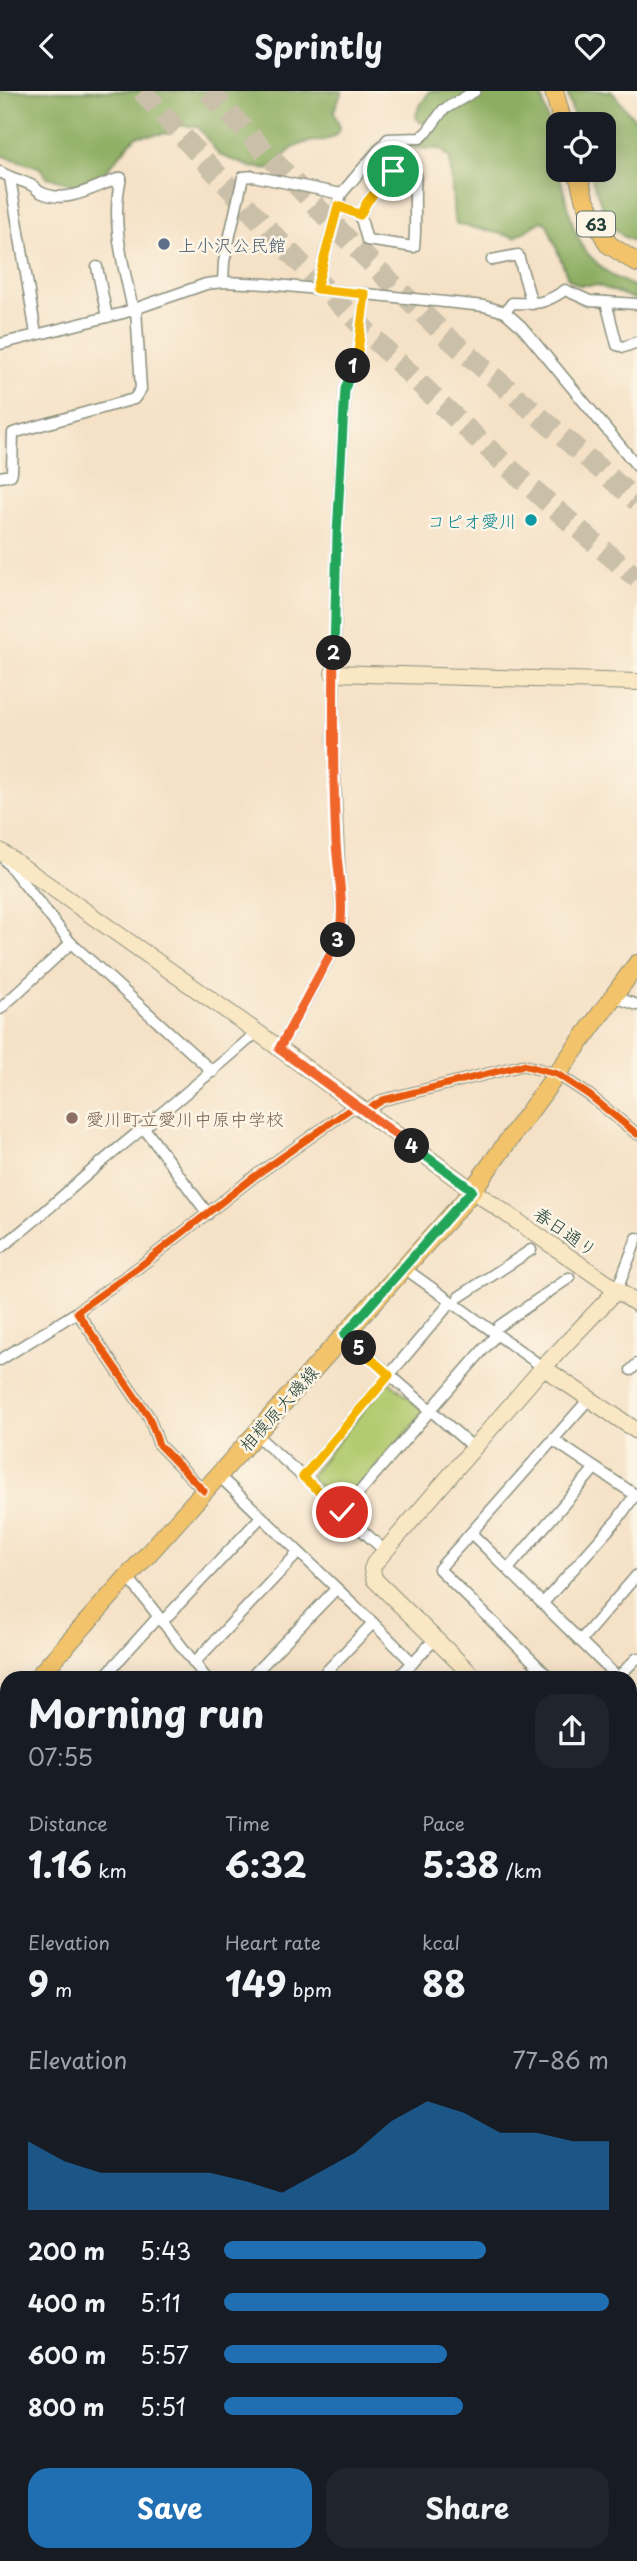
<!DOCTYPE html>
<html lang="en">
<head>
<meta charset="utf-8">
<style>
	:root { --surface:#171b24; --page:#20242c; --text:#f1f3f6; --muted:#9ea1a6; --accent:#1f6fb2 }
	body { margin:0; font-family:"Playpen Sans","Klee One",sans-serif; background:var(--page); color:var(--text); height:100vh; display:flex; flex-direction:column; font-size:26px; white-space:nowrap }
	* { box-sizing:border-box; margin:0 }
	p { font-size:23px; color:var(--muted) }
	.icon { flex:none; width:38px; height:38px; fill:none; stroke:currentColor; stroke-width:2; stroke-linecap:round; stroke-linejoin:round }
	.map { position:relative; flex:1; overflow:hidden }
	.side { position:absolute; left:0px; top:1580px; width:637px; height:891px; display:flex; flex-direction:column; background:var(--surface); border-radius:21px 21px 0 0; box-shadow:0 4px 18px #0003 }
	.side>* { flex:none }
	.fabs { position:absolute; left:546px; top:21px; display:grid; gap:14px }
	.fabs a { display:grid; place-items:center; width:70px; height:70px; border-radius:14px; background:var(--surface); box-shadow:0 4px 18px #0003; font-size:35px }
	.pin { position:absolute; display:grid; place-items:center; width:60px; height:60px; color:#fff; margin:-30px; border:4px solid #fff; border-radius:50%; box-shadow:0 2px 7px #0007 }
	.km { position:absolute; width:35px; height:35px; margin:-18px; border-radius:50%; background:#222; color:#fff; font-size:19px; line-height:35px; text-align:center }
	.round { display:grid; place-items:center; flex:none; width:74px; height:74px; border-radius:21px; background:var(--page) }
	.overview { display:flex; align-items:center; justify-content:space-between; height:119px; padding:0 28px }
	h1 { font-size:38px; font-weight:700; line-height:52px }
	.stats { display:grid; grid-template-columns:repeat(3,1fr); gap:10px; height:119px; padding:7px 28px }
	.stats div { display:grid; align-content:center }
	.stats b { font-size:35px; font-weight:700 }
	.stats small { font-size:19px; font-weight:400 }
	.stats p { font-size:19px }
	.chart { height:196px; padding:14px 28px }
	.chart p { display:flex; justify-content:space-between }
	.chart svg { width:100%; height:126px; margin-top:7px; fill:var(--accent); opacity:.7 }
	.cta { display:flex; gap:14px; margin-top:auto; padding:14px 28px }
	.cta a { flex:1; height:80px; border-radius:21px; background:var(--accent); color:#fff; font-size:28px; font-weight:700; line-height:80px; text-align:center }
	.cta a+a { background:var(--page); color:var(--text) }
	ul { padding:0 28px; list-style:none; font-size:23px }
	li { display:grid; grid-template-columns:112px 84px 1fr; align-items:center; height:52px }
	li i { height:18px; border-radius:9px; background:var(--accent) }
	header { display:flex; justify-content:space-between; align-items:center; height:91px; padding:0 28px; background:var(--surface); font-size:32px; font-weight:700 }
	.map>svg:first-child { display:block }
</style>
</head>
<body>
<header><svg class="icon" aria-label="back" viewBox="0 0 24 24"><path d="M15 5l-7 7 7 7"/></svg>Sprintly<svg class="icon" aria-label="heart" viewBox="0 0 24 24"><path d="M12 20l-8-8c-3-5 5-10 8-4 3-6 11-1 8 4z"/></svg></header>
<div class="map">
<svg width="637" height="2470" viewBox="0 0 637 2470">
	<rect width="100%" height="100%" fill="#fcf5e5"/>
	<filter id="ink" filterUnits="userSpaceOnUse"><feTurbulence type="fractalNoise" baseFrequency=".0143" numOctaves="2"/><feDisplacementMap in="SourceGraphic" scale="14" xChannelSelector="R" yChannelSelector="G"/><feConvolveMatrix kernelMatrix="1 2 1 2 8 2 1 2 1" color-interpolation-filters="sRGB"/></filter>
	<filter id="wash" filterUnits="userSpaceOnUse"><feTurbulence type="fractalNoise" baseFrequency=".00686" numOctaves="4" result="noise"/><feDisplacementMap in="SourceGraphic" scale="28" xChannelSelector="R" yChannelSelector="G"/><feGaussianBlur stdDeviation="1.57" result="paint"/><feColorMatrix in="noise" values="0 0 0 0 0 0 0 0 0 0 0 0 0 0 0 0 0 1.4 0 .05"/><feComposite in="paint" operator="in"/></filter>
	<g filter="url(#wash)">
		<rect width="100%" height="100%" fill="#f5e1c6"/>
		<polygon fill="#b2ca70" stroke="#688452" stroke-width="2" points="388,1289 425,1321 342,1415 309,1386"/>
		<g fill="#8dae62" stroke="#56764b" stroke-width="2">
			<path d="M0 0H342L334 20 340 37C331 57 310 44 292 58 285 63 278 72 272 78L251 76 219 64 198 36 179 34 171 42 136 45 101 86 76 95 47 86 39 76 0 64Z"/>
			<path d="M429 0H540L557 62 558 79 574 138 584 159 600 175 612 185 637 197V209L597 194H578L568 187 547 133 542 130 515 146 457 133 454 128 450 67 441 58 400 57 395 53 397 47H428L432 43V35L420 31 416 26C417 15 425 10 429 0Z"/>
			<path d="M567 0H611L637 31V151C606 144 599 105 589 79H604V33H576Z"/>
			<polygon points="0,2307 7,2315 7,2464 153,2464 159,2470 0,2470"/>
		</g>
	</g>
	<g filter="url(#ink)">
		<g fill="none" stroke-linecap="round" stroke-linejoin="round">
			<g stroke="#cac0a9" stroke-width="21" stroke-dasharray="21 10" stroke-linecap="butt">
				<path d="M142 0C296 173 457 340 637 487"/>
				<polyline points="208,0 350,151 445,244 637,410"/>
			</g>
			<g stroke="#8a8f7d" stroke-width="13">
				<g id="street">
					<path d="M0 81C10 87 21 89 31 94 37 97 34 97 40 101 68 115 95 94 121 87"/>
					<polyline points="10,87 36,243"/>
					<path d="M121 87C110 131 124 176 133 219"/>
					<path d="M338 115 360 124 367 149 414 156C417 131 413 108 416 83L393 80 367 111 360 124"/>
					<polyline points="492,169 518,164 532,213"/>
					<polyline points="97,176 107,226"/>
					<polyline points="223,191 224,171 243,86 253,85 341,103"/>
					<polyline points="316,198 341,103 388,48 420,47 427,41 443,19 475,0"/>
					<polyline points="637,213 606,211 617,254 624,256 637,251"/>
					<path d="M505 221 512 212C537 213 545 213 565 199L590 210 606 211"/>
					<polyline points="0,253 123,222 206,193 223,191 267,193 484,215 505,221 521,235 637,375"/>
					<polyline points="0,386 11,384 12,381 13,342 134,308 141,298 136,218"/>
					<polyline points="71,852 213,981"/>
					<polyline points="612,905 637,914"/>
					<polyline points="0,918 71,852 5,769"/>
					<polyline points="279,958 338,850 342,834 333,651 337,444 345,298 358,261 365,203"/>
					<polyline points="144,1037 208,1123"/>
					<path d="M0 1157C37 1130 68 1099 103 1070 155 1027 207 986 257 941"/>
					<polyline points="404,1177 544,1277"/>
					<polyline points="617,1199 637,1147"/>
					<polyline points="459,1206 531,1159"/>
					<polyline points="499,1235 569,1187"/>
					<polyline points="344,1244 474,1357"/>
					<polyline points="0,1269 77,1221"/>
					<polyline points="631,1279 637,1273"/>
					<polyline points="255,1343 303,1386"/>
					<polyline points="553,1349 637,1405"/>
					<polyline points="218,1384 373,1532 320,1587"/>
					<polyline points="204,1400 159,1354 149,1326 77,1221 82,1217 139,1176 255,1085 356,1014 367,1019 383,1009 523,974 557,983 589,1004 637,1043"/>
					<polyline points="342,1421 496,1244"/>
					<polyline points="471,1442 618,1587"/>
					<polyline points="385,1460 303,1386 451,1211"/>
					<polyline points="508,1478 595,1377"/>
					<polyline points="128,1486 206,1587"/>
					<polyline points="543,1512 618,1428 635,1404"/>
					<polyline points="162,1531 261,1426"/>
					<polyline points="373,1532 413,1572"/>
					<polyline points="580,1550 637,1484"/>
					<polyline points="194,1572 298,1462"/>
					<polyline points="103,1587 158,1526"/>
					<polyline points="250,1587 336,1498"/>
					<polyline points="398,1587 435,1548"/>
					<polyline points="550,1587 439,1478 589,1308"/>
					<polyline points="617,1587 637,1567"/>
					<polyline points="630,1647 637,1640"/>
					<polyline points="630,1666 637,1673"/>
					<polyline points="0,1696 7,1689"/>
					<polyline points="0,1845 5,1840"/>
					<polyline points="630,1891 634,1887 637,1890"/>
					<polyline points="630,2019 637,2012"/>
					<polyline points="0,2060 7,2054"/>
					<polyline points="0,2067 7,2076"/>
					<polyline points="0,2090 7,2084"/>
					<polyline points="0,2166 7,2160"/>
					<polyline points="630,2170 637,2162"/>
					<polyline points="0,2259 7,2254"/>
					<polyline points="630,2277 637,2281"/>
					<polyline points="0,2296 7,2309"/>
					<polyline points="165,2464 171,2470"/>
					<polyline points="295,2470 305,2464"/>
					<polyline points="475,2470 484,2464"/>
				</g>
			</g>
			<g stroke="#8a8f7d" stroke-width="18">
				<g id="secondary">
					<polyline points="333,582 637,591"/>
					<polyline points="0,760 257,941 472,1099 637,1213"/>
					<polyline points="544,1277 637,1340"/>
					<polyline points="475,1587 374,1488 372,1478 374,1473 539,1281 617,1199"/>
					<polyline points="630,1739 637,1746"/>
					<polyline points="0,1943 7,1950"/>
					<polyline points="600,2464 607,2470"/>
				</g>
			</g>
			<g stroke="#8a8f7d" stroke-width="20">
				<g id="primary">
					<polyline points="554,0 563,33"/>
					<polyline points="577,79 584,107 608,153 637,172"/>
					<polyline points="37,1587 465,1109 637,873"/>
					<polyline points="0,1629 7,1621"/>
					<polyline points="0,1726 7,1733"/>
					<polyline points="630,2458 637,2466"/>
				</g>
			</g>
			<use href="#street" stroke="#fff" stroke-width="10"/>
			<use href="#secondary" stroke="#fae7c3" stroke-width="16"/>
			<use href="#primary" stroke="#f2c36a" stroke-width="18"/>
			<g stroke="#fcf5e5" stroke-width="11">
				<g id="cycleway">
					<polyline points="279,958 338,850 342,834 333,651 337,444 345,298 358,261 365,203"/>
					<polyline points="204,1400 159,1354 149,1326 77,1221 82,1217 139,1176 255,1085 356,1014 367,1019 383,1009 523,974 557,983 589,1004 637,1043"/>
				</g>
			</g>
			<use href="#cycleway" stroke="#e8590c" stroke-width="7"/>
		</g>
	</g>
	<g fill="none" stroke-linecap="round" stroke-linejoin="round" filter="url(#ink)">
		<g stroke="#fff" stroke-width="14">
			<polyline id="split-1" points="353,275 358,261 365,203 316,198 338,115 360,124 367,111 393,80"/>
		</g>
		<g stroke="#fff" stroke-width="14">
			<polyline id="split-2" points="334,562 337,444 345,298 353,275"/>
		</g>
		<g stroke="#fff" stroke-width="14">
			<path id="split-3" d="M334 562C333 625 333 689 336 752 338 785 346 817 338 849"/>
		</g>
		<g stroke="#fff" stroke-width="14">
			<polyline id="split-4" points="338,849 279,958 412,1055"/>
		</g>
		<g stroke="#fff" stroke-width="14">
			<polyline id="split-5" points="359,1257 344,1244 472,1099 412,1055"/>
		</g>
		<g stroke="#fff" stroke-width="14">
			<polyline id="split-6" points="342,1421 303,1386 389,1284 359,1257"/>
		</g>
		<use href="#split-1" stroke="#f5b400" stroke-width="9"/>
		<use href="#split-2" stroke="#22a559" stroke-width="9"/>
		<use href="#split-3" stroke="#f0652b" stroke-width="9"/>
		<use href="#split-4" stroke="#f0652b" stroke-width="9"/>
		<use href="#split-5" stroke="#22a559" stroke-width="9"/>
		<use href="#split-6" stroke="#f5b400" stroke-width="9"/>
	</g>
	<circle fill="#5c6f8a" stroke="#fcf5e5" stroke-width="2.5" cx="164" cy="153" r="7"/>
	<circle fill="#0f9aa8" stroke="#fcf5e5" stroke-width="2.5" cx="531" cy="429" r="7"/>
	<circle fill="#8d6e63" stroke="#fcf5e5" stroke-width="2.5" cx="72" cy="1027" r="7"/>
	<g text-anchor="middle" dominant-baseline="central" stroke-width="5" stroke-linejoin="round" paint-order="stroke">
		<rect fill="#fcf5e5" stroke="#617469" stroke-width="2" x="577" y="120.5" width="38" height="25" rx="5"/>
		<g font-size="16" font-weight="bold" fill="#1f3d34">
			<text x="596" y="133">63</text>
		</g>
		<g font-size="18" fill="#4e5e75" stroke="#fcf5e5" text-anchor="start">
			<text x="178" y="153">上小沢公民館</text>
		</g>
		<g font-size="18" fill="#0d838f" stroke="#fcf5e5" text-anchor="end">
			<text x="517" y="429">コピオ愛川</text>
		</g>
		<g font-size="18" fill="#785e54" stroke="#fcf5e5" text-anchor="start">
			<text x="86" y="1027">愛川町立愛川中原中学校</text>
		</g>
		<g font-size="18" fill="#1f3d34" stroke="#fcf5e5">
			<text transform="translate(566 1140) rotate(35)">春日通り</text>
			<text transform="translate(278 1317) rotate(-48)">相模原大磯線</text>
		</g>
	</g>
</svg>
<div class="fabs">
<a><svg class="icon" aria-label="locate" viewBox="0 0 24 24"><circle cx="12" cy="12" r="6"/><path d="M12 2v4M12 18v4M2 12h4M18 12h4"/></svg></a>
</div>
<div class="pin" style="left:393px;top:80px;background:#1e9e55"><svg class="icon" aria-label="arrive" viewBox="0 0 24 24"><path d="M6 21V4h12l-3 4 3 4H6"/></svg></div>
<div class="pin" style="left:342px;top:1421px;background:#d93025"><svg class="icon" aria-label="check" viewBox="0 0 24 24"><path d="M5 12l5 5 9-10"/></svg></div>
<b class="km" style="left:353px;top:275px">1</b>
<b class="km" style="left:334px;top:562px">2</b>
<b class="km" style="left:338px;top:849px">3</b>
<b class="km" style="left:412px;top:1055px">4</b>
<b class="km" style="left:359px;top:1257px">5</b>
<section class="side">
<div class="overview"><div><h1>Morning run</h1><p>07:55</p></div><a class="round"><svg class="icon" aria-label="share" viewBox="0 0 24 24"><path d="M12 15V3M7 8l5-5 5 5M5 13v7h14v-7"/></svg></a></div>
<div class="stats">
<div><p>Distance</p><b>1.16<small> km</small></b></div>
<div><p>Time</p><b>6:32</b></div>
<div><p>Pace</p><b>5:38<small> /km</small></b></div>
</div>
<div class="stats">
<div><p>Elevation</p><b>9<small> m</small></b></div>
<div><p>Heart rate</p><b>149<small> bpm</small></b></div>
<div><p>kcal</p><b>88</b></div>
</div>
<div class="chart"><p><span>Elevation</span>77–86 m</p>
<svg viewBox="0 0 160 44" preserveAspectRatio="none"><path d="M0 44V20L10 27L20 31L30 31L40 31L50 31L60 34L70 38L80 31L90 24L100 13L110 6L120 10L130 17L140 17L150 20L160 20V44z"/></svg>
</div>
<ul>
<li><b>200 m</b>5:43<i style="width:68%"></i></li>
<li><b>400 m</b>5:11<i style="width:100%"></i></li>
<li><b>600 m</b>5:57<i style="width:58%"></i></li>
<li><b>800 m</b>5:51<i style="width:62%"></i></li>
</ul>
<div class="cta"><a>Save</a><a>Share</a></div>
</section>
</div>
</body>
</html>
